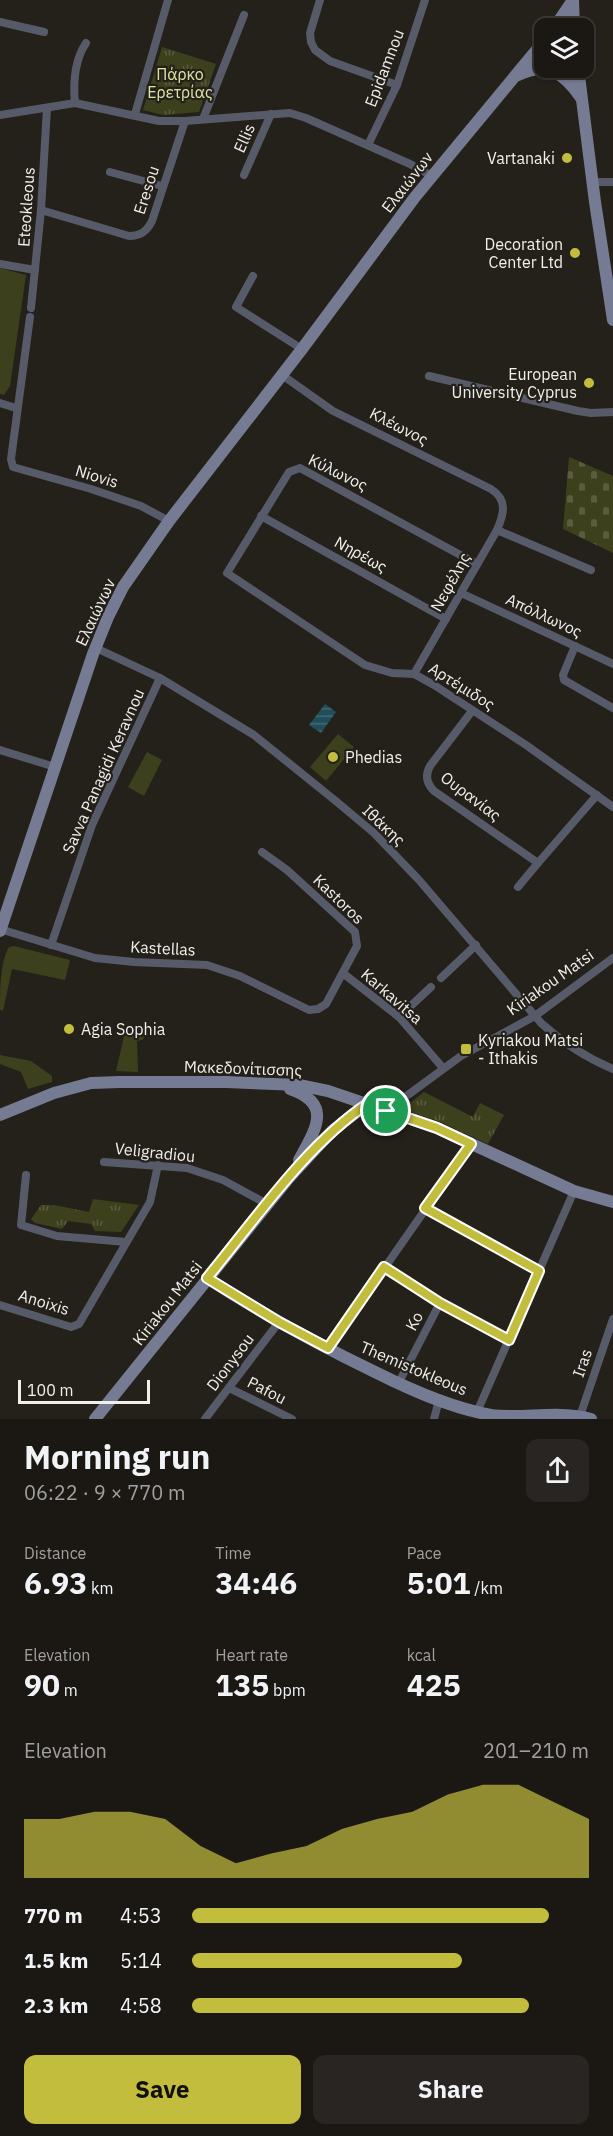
<!DOCTYPE html>
<html lang="en">
<head>
<meta charset="utf-8">
<style>
	:root { --surface:#1b1814; --page:#282522; --text:#f1f3f6; --muted:#a0a0a0; --line:#393734; --accent:#c3bd3e }
	body { margin:0; font-family:"IBM Plex Sans",sans-serif; background:var(--page); color:var(--text); height:100vh; display:flex; flex-direction:column; font-size:22px; white-space:nowrap }
	* { box-sizing:border-box; margin:0 }
	p { font-size:20px; color:var(--muted) }
	.icon { flex:none; width:33px; height:33px; fill:none; stroke:currentColor; stroke-width:2; stroke-linecap:round; stroke-linejoin:round }
	.map { position:relative; height:1419px; overflow:hidden }
	.drawer { display:flex; flex-direction:column; background:var(--surface); flex:1 }
	.drawer>* { flex:none }
	.tools { position:absolute; left:534px; top:18px; display:grid; gap:12px }
	.tools a { display:grid; place-items:center; width:60px; height:60px; border-radius:12px; background:var(--surface); box-shadow:0 2px 4px #0004,0 0 0 2px var(--line); font-size:30px }
	.scale { position:absolute; left:18px; bottom:15px; width:132px; box-sizing:border-box; padding-left:6px; border:3px solid #f2efeb; border-top:0; font-size:16px; line-height:21px; white-space:nowrap; color:#f2efeb; -webkit-text-stroke:4px #24201a; paint-order:stroke }
	.pin { position:absolute; display:grid; place-items:center; width:51px; height:51px; color:#fff; margin:-26px; border:3px solid #fff; border-radius:50%; box-shadow:0 2px 6px #0007 }
	.round { display:grid; place-items:center; flex:none; width:63px; height:63px; border-radius:12px; background:var(--page) }
	.head { display:flex; align-items:center; justify-content:space-between; height:102px; padding:0 24px }
	h1 { font-size:33px; font-weight:800; line-height:45px }
	.metrics { display:grid; grid-template-columns:repeat(3,1fr); gap:9px; height:102px; padding:6px 24px }
	.metrics div { display:grid; align-content:center }
	.metrics b { font-size:30px; font-weight:800 }
	.metrics small { font-size:16px; font-weight:400 }
	.metrics p { font-size:16px }
	.chart { height:168px; padding:12px 24px }
	.chart p { display:flex; justify-content:space-between }
	.chart svg { width:100%; height:108px; margin-top:6px; fill:var(--accent); opacity:.7 }
	.cta { display:flex; gap:12px; margin-top:auto; padding:12px 24px }
	.cta a { flex:1; height:69px; border-radius:12px; background:var(--accent); color:#111; font-size:24px; font-weight:800; line-height:69px; text-align:center }
	.cta a+a { background:var(--page); color:var(--text) }
	ul { padding:0 24px; list-style:none; font-size:20px }
	li { display:grid; grid-template-columns:96px 72px 1fr; align-items:center; height:45px }
	li i { height:15px; border-radius:8px; background:var(--accent) }
	.map>svg:first-child { display:block }
</style>
</head>
<body>
<div class="map">
<svg width="613" height="1419" viewBox="0 0 613 1419">
	<defs>
		<pattern id="cemetery-stones" width="16" height="16" patternUnits="userSpaceOnUse" patternTransform="scale(1.5)"><rect width="16" height="16" fill="#3d401d"/><path d="M2 7V4a2 2 0 0 1 4 0v3zM10 15v-3a2 2 0 0 1 4 0v3z" fill="#5a5c3e"/></pattern>
		<pattern id="park-tufts" width="24" height="20" patternUnits="userSpaceOnUse" patternTransform="scale(1.5)"><rect width="24" height="20" fill="#3d401d"/><path d="M3 7l-1-3M5 7V3M7 7l1-3M15 17l-1-3M17 17v-4M19 17l1-3" fill="none" stroke="#5a5c3e"/></pattern>
		<pattern id="water-rules" width="6" height="5" patternUnits="userSpaceOnUse" patternTransform="scale(1.5)"><rect width="6" height="5" fill="#204f5c"/><path d="M0 2.5h6" fill="none" stroke="#416974"/></pattern>
	</defs>
	<rect width="100%" height="100%" fill="#24201a"/>
	<g fill="#3d401d">
		<polygon points="0,268 26,275 10,386 4,395 0,394"/>
		<polygon points="338,734 354,747 326,781 310,767"/>
		<polygon points="147,752 162,760 144,796 128,787"/>
		<path d="M14 946 70 960 65 980 12 969 3 1011 0 1010C0 991 0 962 9 947Z"/>
		<polygon points="125,1032 145,1037 142,1040 137,1041 138,1072 116,1071"/>
		<polygon points="0,1055 31,1061 52,1076 52,1082 28,1089 21,1072 0,1064"/>
	</g>
	<polygon fill="url(#cemetery-stones)" points="569,457 613,476 613,553 563,529"/>
	<g fill="url(#park-tufts)">
		<polygon points="162,47 216,64 199,112 163,115 143,110"/>
		<polygon points="424,1092 473,1117 480,1103 504,1115 488,1144 440,1122 402,1109"/>
		<polygon points="93,1199 139,1205 121,1232 95,1231 91,1224 68,1221 62,1229 35,1223 31,1219 41,1205 54,1205 89,1212"/>
	</g>
	<polygon fill="url(#water-rules)" points="325,704 336,712 321,733 309,725"/>
	<g fill="none" stroke-linecap="round" stroke-linejoin="round">
		<g stroke="#575a69" stroke-width="8">
			<polyline points="320,0 310,33 311,42 315,50 330,61 397,85"/>
			<polyline points="0,22 44,32"/>
			<path d="M75 103C73 82 74 61 86 43"/>
			<polyline points="135,114 168,0"/>
			<polyline points="0,115 75,103 159,121 185,121 290,113 306,118 410,164 432,176"/>
			<polyline points="203,119 244,15"/>
			<polyline points="368,145 397,85 425,0"/>
			<polyline points="110,172 162,186"/>
			<polyline points="244,175 271,114"/>
			<polyline points="592,182 613,182"/>
			<path d="M41 210 129 236C141 236 147 231 152 221L185 121"/>
			<polyline points="0,264 35,270"/>
			<polyline points="253,276 236,307 302,349"/>
			<polyline points="31,308 41,210 47,108"/>
			<polyline points="30,317 11,459 13,467 91,489 141,506 169,521"/>
			<path d="M282 375 333 411 491 489C508 500 504 514 497 530L414 674"/>
			<polyline points="429,376 578,411 591,413 613,412"/>
			<polyline points="0,403 16,408"/>
			<polyline points="261,516 446,619"/>
			<polyline points="497,530 591,570"/>
			<polyline points="477,564 300,468 289,472 227,573 365,665 392,673 414,674 434,685 526,745 613,807"/>
			<polyline points="461,593 613,664"/>
			<polyline points="575,646 563,675 564,680 613,708"/>
			<path d="M96 648 160 678 254 735 337 802 374 833 419 880 541 1023C562 1042 587 1058 613 1069"/>
			<path d="M472 711 430 766C425 775 426 783 434 791L538 863 597 795"/>
			<polyline points="0,750 55,767"/>
			<polyline points="518,887 538,863"/>
			<polyline points="0,929 95,958 134,962 207,965 240,976 309,1010 318,1009 326,1004 357,946 355,932 287,870 262,852"/>
			<polyline points="51,945 92,825 160,678"/>
			<polyline points="344,974 399,1017 443,1068"/>
			<polyline points="441,978 476,945"/>
			<polyline points="399,1017 431,987"/>
			<polyline points="386,1111 461,1056 535,1016 613,958"/>
			<polyline points="104,1162 187,1168 223,1180 267,1204"/>
			<polyline points="26,1175 21,1225 57,1236 126,1242"/>
			<polyline points="425,1208 539,1271"/>
			<polyline points="384,1267 440,1303 509,1340"/>
			<polyline points="0,1305 71,1327 79,1324 150,1202 158,1165"/>
			<polyline points="328,1349 471,1144"/>
			<polyline points="398,1384 440,1303"/>
			<polyline points="229,1388 292,1419"/>
			<polyline points="477,1412 574,1191"/>
			<polyline points="580,1416 613,1319"/>
			<polyline points="205,1419 279,1322"/>
			<polyline points="434,1419 439,1400"/>
		</g>
		<g stroke="#757b93" stroke-width="12">
			<polyline points="573,0 574,28"/>
			<polyline points="554,28 573,0"/>
			<polyline points="578,68 595,202 613,320"/>
			<path d="M518 75C548 61 565 74 581 98"/>
			<polyline points="0,931 93,654 108,617 123,587 169,521 302,349 415,197 544,41"/>
			<path d="M290 1089C334 1104 315 1130 299 1160"/>
			<polyline points="0,1115 54,1093 91,1083 120,1082 226,1082 299,1085 328,1091 437,1128 574,1191 613,1202"/>
			<path d="M207 1278C261 1313 317 1344 375 1372 411 1390 451 1408 491 1415 524 1419 558 1410 591 1419"/>
			<polyline points="95,1419 288,1179 332,1131 367,1104"/>
		</g>
	</g>
	<g fill="none" stroke-linecap="round" stroke-linejoin="round">
		<g stroke="#fff" stroke-width="12">
			<path id="route" d="M367 1104 437 1128 471 1144 425 1208 539 1271 509 1340 440 1303 384 1267 328 1348 279 1322 207 1278C255 1220 305 1146 367 1104Z"/>
		</g>
		<use href="#route" stroke="#c3bd3e" stroke-width="8"/>
	</g>
	<g fill="#c3bd3e" stroke="#24201a" stroke-width="2">
		<circle cx="567" cy="158" r="6"/>
		<circle cx="575" cy="253" r="6"/>
		<circle cx="589" cy="383" r="6"/>
		<circle cx="333" cy="757" r="6"/>
		<circle cx="69" cy="1029" r="6"/>
		<rect x="460" y="1043" width="12" height="12" rx="3"/>
	</g>
	<g text-anchor="middle" dominant-baseline="central" stroke-width="4.5" stroke-linejoin="round" paint-order="stroke">
		<g font-size="16" fill="#f2efeb" stroke="#24201a">
			<text transform="translate(384 68) rotate(-69)">Epidamnou</text>
			<text transform="translate(244 138) rotate(-66)">Ellis</text>
			<text transform="translate(407 182) rotate(-52)">Ελαιώνων</text>
			<text transform="translate(146 190) rotate(-72)">Eresou</text>
			<text transform="translate(26 207) rotate(-86)">Eteokleous</text>
			<text transform="translate(399 426) rotate(27)">Κλέωνος</text>
			<text transform="translate(338 472) rotate(26)">Κύλωνος</text>
			<text transform="translate(97 476) rotate(17)">Niovis</text>
			<text transform="translate(361 554) rotate(29)">Νηρέως</text>
			<text transform="translate(450 582) rotate(-61)">Νεφέλης</text>
			<text transform="translate(95 612) rotate(-65)">Ελαιώνων</text>
			<text transform="translate(544 615) rotate(25)">Απόλλωνος</text>
			<text transform="translate(462 686) rotate(32)">Αρτέμιδος</text>
			<text transform="translate(103 771) rotate(-66)">Savva Panagidi Keravnou</text>
			<text transform="translate(471 796) rotate(37)">Ουρανίας</text>
			<text transform="translate(384 825) rotate(43)">Ιθάκης</text>
			<text transform="translate(339 899) rotate(44)">Kastoros</text>
			<text transform="translate(163 948) rotate(3)">Kastellas</text>
			<text transform="translate(550 982) rotate(-35)">Kiriakou Matsi</text>
			<text transform="translate(392 996) rotate(41)">Karkavitsa</text>
			<text transform="translate(243 1068) rotate(2)">Μακεδονίτισσης</text>
			<text transform="translate(155 1152) rotate(6)">Veligradiou</text>
			<text transform="translate(44 1302) rotate(17)">Anoixis</text>
			<text transform="translate(167 1303) rotate(-52)">Kiriakou Matsi</text>
			<text transform="translate(414 1321) rotate(-63)">Ko</text>
			<text transform="translate(230 1362) rotate(-53)">Dionysou</text>
			<text transform="translate(582 1363) rotate(-71)">Iras</text>
			<text transform="translate(414 1368) rotate(23)">Themistokleous</text>
			<text transform="translate(267 1390) rotate(27)">Pafou</text>
		</g>
		<g font-size="16" fill="#dce4a3" stroke="#24201a">
			<text x="180" y="74">Πάρκο<tspan x="180" dy="18">Ερετρίας</tspan></text>
		</g>
		<g font-size="16" fill="#f2efeb" stroke="#24201a" text-anchor="end">
			<text x="555" y="158">Vartanaki</text>
			<text x="563" y="244">Decoration<tspan x="563" dy="18">Center Ltd</tspan></text>
			<text x="577" y="374">European<tspan x="577" dy="18">University Cyprus</tspan></text>
			<text x="345" y="757" text-anchor="start">Phedias</text>
			<text x="81" y="1029" text-anchor="start">Agia Sophia</text>
			<text x="478" y="1040" text-anchor="start">Kyriakou Matsi<tspan x="478" dy="18">- Ithakis</tspan></text>
		</g>
	</g>
</svg>
<div class="tools">
<a><svg class="icon" aria-label="layers" viewBox="0 0 24 24"><path d="M12 4l9 5-9 5-9-5zM3 14l9 5 9-5"/></svg></a>
</div>
<div class="scale">100 m</div>
<div class="pin" style="left:386px;top:1111px;background:#1e9e55"><svg class="icon" aria-label="arrive" viewBox="0 0 24 24"><path d="M6 21V4h12l-3 4 3 4H6"/></svg></div>
</div>
<section class="drawer">
<div class="head"><div><h1>Morning run</h1><p>06:22 · 9 × 770 m</p></div><a class="round"><svg class="icon" aria-label="share" viewBox="0 0 24 24"><path d="M12 15V3M7 8l5-5 5 5M5 13v7h14v-7"/></svg></a></div>
<div class="metrics">
<div><p>Distance</p><b>6.93<small> km</small></b></div>
<div><p>Time</p><b>34:46</b></div>
<div><p>Pace</p><b>5:01<small> /km</small></b></div>
</div>
<div class="metrics">
<div><p>Elevation</p><b>90<small> m</small></b></div>
<div><p>Heart rate</p><b>135<small> bpm</small></b></div>
<div><p>kcal</p><b>425</b></div>
</div>
<div class="chart"><p><span>Elevation</span>201–210 m</p>
<svg viewBox="0 0 160 44" preserveAspectRatio="none"><path d="M0 44V20L10 20L20 17L30 17L40 20L50 31L60 38L70 34L80 31L90 24L100 20L110 17L120 10L130 6L140 6L150 13L160 20V44z"/></svg>
</div>
<ul>
<li><b>770 m</b>4:53<i style="width:90%"></i></li>
<li><b>1.5 km</b>5:14<i style="width:68%"></i></li>
<li><b>2.3 km</b>4:58<i style="width:85%"></i></li>
</ul>
<div class="cta"><a>Save</a><a>Share</a></div>
</section>
</body>
</html>
